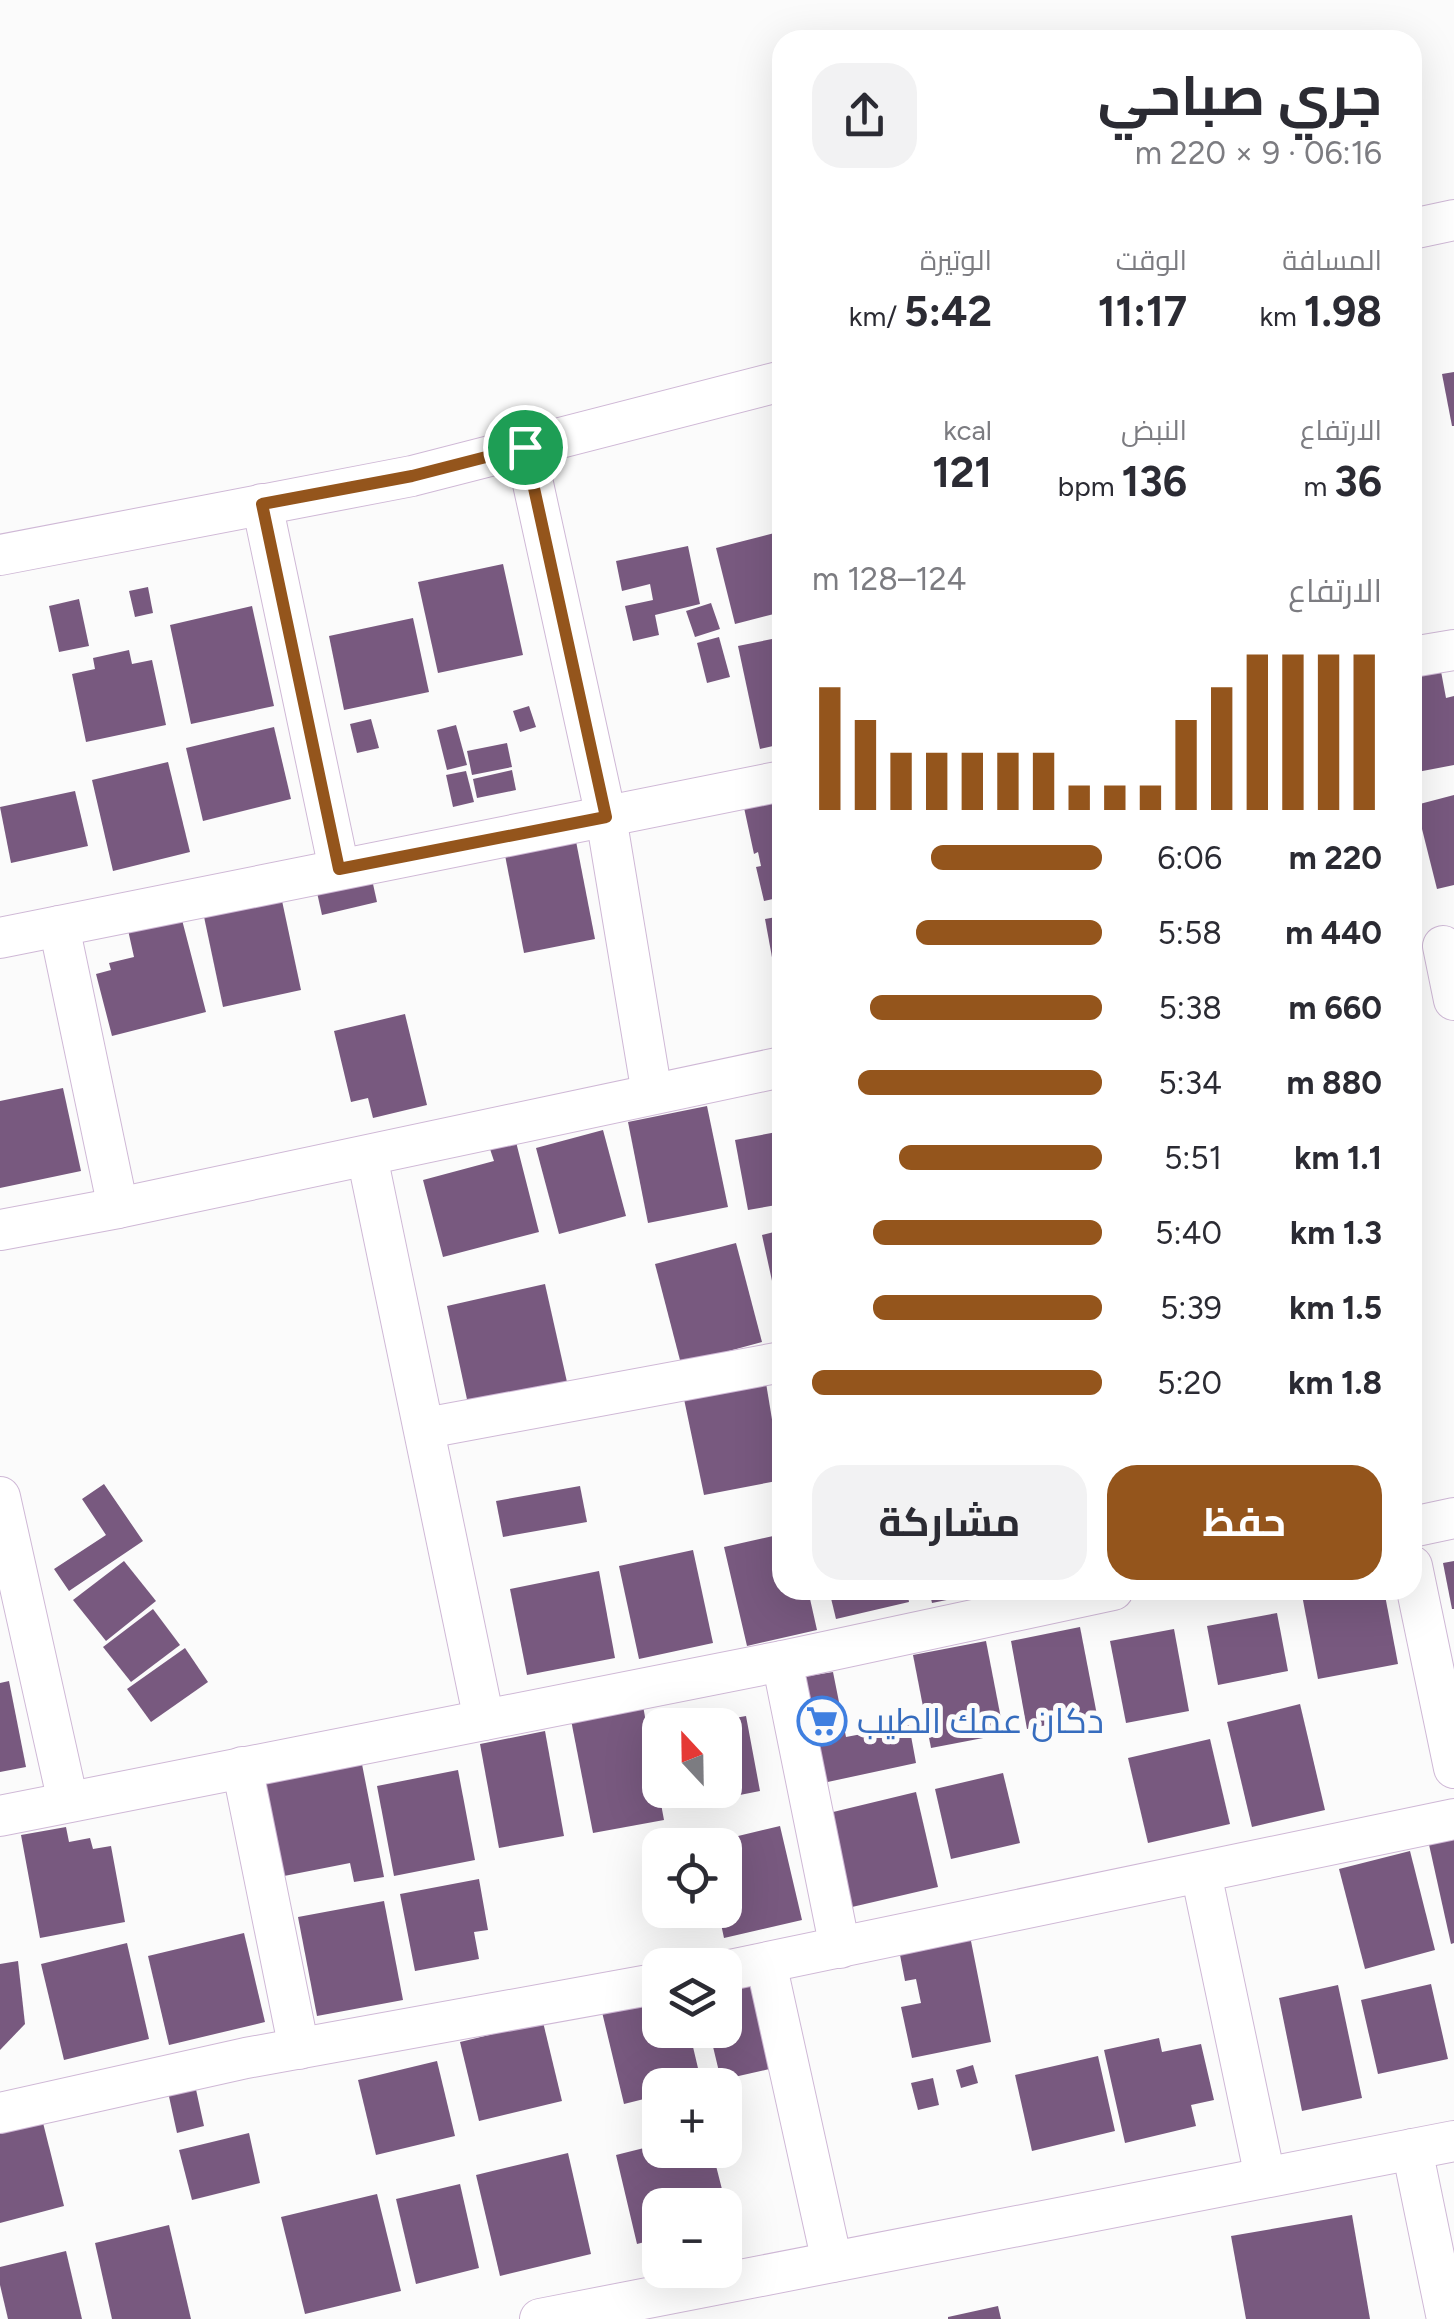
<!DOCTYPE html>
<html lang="ar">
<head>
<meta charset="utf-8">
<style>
	:root { --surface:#fff; --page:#f2f2f3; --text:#2b2b33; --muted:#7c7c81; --accent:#94551c }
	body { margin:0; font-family:Figtree,Cairo,sans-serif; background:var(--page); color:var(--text); direction:rtl; height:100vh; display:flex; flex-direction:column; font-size:38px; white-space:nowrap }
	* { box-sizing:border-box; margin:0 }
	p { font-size:32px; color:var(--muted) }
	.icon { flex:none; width:55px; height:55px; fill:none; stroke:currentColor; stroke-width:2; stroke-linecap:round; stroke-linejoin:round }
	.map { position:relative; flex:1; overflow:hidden; direction:ltr }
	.drawer { position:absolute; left:772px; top:30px; width:650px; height:1570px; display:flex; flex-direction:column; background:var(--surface); border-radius:30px; box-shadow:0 10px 40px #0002; direction:rtl }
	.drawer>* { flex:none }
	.needle { width:65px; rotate:338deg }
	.buttons { position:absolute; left:642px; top:1708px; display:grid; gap:20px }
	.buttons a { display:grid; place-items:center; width:100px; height:100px; border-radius:20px; background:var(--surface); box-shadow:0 10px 40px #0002; font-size:50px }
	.pin { position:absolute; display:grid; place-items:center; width:85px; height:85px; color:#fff; margin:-42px; border:5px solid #fff; border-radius:50%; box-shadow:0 2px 10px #0007 }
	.round { display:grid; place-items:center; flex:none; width:105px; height:105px; border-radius:30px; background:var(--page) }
	.headline { display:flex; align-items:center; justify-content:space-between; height:170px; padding:0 40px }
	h1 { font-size:55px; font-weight:700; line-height:75px }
	.stats { display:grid; grid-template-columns:repeat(3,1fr); gap:15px; height:170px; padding:10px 40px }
	.stats div { display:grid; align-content:center }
	.stats b { font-size:42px; font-weight:700 }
	.stats small { font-size:28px; font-weight:400 }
	.stats p { font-size:28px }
	.chart { height:280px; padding:20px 40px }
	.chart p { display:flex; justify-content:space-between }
	.chart svg { width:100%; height:180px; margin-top:10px; stroke:var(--accent); stroke-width:6 }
	.button { display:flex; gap:20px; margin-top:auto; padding:20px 40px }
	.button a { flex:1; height:115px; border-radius:30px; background:var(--accent); color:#fff; font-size:40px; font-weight:700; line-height:115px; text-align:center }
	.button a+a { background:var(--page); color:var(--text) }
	ul { padding:0 40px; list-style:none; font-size:32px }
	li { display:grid; grid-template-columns:160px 120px 1fr; align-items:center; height:75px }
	li i { height:25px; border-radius:12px; background:var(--accent) }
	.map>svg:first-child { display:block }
</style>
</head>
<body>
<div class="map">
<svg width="1454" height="2319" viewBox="0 0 1454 2319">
	<rect width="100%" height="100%" fill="#fbfbfb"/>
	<g fill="#78597f">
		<polygon points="1454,372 1454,426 1452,426 1442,374"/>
		<polygon points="782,531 782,612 735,624 716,548"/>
		<polygon points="688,546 700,604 655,615 659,635 633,641 625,606 653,600 650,584 622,591 616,561"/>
		<polygon points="503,564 523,655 438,673 418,582"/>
		<polygon points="148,587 153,613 135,617 129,591"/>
		<polygon points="79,599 89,646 59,652 49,606"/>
		<polygon points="711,603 720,629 695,637 686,611"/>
		<polygon points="252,606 274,706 191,724 170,625"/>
		<polygon points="413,618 429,692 344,710 329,636"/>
		<polygon points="719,637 730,677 707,683 697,643"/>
		<polygon points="782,637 782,744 760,749 738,646"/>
		<polygon points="129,650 132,664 152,660 166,725 86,742 72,674 95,669 93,658"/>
		<polygon points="1440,666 1446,698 1454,696 1454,765 1412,773 1412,699 1418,698 1413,672"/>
		<polygon points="529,706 536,727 520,732 513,711"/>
		<polygon points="371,719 379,748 357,753 350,724"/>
		<polygon points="456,725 467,765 447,770 437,730"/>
		<polygon points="274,727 291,799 203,821 186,748"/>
		<polygon points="507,743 512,767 472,775 467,751"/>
		<polygon points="168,762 190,852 113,871 92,780"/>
		<polygon points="512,770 516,790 477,798 473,779"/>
		<polygon points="466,771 474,802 453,807 446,775"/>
		<polygon points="75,791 88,846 11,863 0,807"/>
		<polygon points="782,795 782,897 764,901 756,867 761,866 758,852 754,854 743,803"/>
		<polygon points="1454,795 1454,885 1437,889 1416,805"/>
		<polygon points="575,836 595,939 524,953 504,850"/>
		<polygon points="371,875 377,902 322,915 316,888"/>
		<polygon points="281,896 301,990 223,1007 203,912"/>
		<polygon points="181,916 206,1012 112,1036 96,974 111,970 109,963 134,957 128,930"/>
		<polygon points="782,916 782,989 778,990 765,919"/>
		<polygon points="405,1014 427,1105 373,1118 368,1098 351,1102 334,1031"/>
		<polygon points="63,1088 81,1171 0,1188 0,1101"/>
		<polygon points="707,1106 728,1207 648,1223 628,1122"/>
		<polygon points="603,1130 626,1216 559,1234 536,1148"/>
		<polygon points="782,1131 782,1204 748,1210 735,1140"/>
		<polygon points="516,1142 539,1232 443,1257 423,1180 494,1161 490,1149"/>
		<polygon points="782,1230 782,1321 781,1322 762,1235"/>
		<polygon points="736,1243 762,1342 681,1364 655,1264"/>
		<polygon points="545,1284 567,1382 468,1404 447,1306"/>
		<polygon points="766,1383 782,1480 704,1495 684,1399"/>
		<polygon points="104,1484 143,1541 69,1591 54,1569 106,1535 82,1499"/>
		<polygon points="580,1486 587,1522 503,1537 496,1501"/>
		<polygon points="782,1534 782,1590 808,1590 817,1630 747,1646 724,1547"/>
		<polygon points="693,1550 713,1643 639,1659 619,1566"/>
		<polygon points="124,1561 156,1601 106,1641 73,1600"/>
		<polygon points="1454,1561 1454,1609 1452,1609 1443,1563"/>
		<polygon points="599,1571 615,1658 527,1675 510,1589"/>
		<polygon points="829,1590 907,1590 909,1602 836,1619"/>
		<polygon points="929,1590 986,1590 986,1592 932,1603"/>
		<polygon points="1301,1590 1384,1590 1398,1664 1318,1679"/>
		<polygon points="153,1609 180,1645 131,1682 103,1647"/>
		<polygon points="1277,1613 1288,1671 1218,1685 1207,1626"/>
		<polygon points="1080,1627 1097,1715 1027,1729 1011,1641"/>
		<polygon points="1174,1629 1189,1711 1126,1723 1110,1641"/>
		<polygon points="986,1641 1004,1734 931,1748 913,1655"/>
		<polygon points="185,1648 208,1682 151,1722 127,1689"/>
		<polygon points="833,1672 846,1737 909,1725 916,1763 823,1783 803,1677"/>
		<polygon points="9,1681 26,1767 0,1772 0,1683"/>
		<polygon points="1300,1704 1325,1810 1252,1827 1227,1722"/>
		<polygon points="643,1706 664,1820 593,1833 571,1720"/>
		<polygon points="746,1716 760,1791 684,1806 681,1790 725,1790 725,1725 707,1723"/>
		<polygon points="545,1731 564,1836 499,1848 480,1744"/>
		<polygon points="1210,1739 1230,1824 1148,1843 1128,1758"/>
		<polygon points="361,1759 384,1877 354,1882 350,1863 284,1876 263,1774"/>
		<polygon points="458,1770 475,1860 394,1876 377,1786"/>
		<polygon points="1003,1773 1020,1843 951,1859 935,1789"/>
		<polygon points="916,1792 938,1887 852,1907 829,1813"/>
		<polygon points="780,1826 802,1920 724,1938 718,1910 725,1910 725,1845 705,1844"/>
		<polygon points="66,1827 69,1842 90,1838 93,1849 111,1846 125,1922 40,1938 21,1835"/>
		<polygon points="1454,1834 1454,1943 1451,1944 1428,1840"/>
		<polygon points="1410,1851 1435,1950 1365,1969 1339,1869"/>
		<polygon points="479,1879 488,1930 474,1932 479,1959 415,1971 400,1894"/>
		<polygon points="384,1901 403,2000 317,2016 298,1917"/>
		<polygon points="244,1933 265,2022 169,2045 148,1956"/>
		<polygon points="970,1936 991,2042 912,2058 901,2007 921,2003 916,1979 905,1981 900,1955 930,1949 930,1943"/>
		<polygon points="127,1943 149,2039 64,2060 41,1964"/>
		<polygon points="18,1961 25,2024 0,2050 0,1964"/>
		<polygon points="757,1980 778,2067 721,2080 709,2030 725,2030 725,1988"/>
		<polygon points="1431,1984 1448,2059 1378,2074 1361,2000"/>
		<polygon points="1338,1985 1362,2098 1302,2111 1279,1998"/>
		<polygon points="660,1998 660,2030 689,2030 702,2085 660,2085 660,2095 624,2104 602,2012"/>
		<polygon points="543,2022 562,2101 479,2121 460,2042"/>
		<polygon points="1159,2038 1162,2052 1201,2044 1214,2100 1191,2105 1196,2126 1125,2143 1104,2050"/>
		<polygon points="1098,2056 1115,2131 1032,2151 1015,2075"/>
		<polygon points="437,2061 455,2136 376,2155 358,2080"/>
		<polygon points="973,2065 978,2083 961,2088 956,2070"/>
		<polygon points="933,2078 939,2105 918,2110 911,2083"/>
		<polygon points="195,2085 204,2126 177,2133 168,2092"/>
		<polygon points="40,2111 64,2206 0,2223 0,2119"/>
		<polygon points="249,2133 260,2183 192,2200 179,2150"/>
		<polygon points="660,2144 660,2150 712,2150 726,2205 660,2205 660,2238 637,2244 616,2155"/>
		<polygon points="568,2153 591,2254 500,2276 476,2175"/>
		<polygon points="460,2184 479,2268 416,2284 396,2199"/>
		<polygon points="377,2194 401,2291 305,2314 281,2217"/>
		<polygon points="1352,2215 1370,2319 1246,2319 1231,2236"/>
		<polygon points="169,2225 191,2319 112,2319 95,2243"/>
		<polygon points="66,2251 82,2319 8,2319 0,2285 0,2267"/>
		<polygon points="998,2306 1001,2319 948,2319 948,2317"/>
	</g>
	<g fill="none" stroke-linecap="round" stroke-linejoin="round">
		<g stroke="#cfb8d6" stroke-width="42">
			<g id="street">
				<polyline points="1412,229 1454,220"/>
				<polyline points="525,447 606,817 652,1094"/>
				<polyline points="262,504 339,869"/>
				<polyline points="0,555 412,476 782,381"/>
				<polyline points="1412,657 1454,650"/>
				<polyline points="59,926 118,1208"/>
				<polyline points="0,938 782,781"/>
				<polyline points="1443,946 1454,1000"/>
				<polyline points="367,1156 484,1720"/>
				<polyline points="0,1230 118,1208 782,1067"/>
				<polyline points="426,1428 782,1362"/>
				<polyline points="0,1497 68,1802"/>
				<polyline points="1412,1527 1454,1518"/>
				<polyline points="1412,1566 1454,1768"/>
				<polyline points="782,1661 840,1948"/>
				<polyline points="242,1767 299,2049"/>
				<polyline points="0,1816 782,1661 1113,1590"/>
				<polyline points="1201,1873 1265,2177"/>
				<polyline points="766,1963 832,2262"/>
				<polyline points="725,1971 1454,1819"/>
				<polyline points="0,2113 246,2058 660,1983"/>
				<polyline points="1412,2149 1447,2319"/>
				<polyline points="540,2319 1454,2141"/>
			</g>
		</g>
		<use href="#street" stroke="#fff" stroke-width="40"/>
	</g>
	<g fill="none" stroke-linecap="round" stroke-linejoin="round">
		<g stroke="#fff" stroke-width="20">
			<polygon id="route" points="525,447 606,817 339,869 262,504 412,476"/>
		</g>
		<use href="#route" stroke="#94551c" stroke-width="12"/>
	</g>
	<defs>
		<g id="supermarket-ring" transform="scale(2.5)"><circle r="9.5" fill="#fbfbfb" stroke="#3f7fe0" stroke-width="1.5"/><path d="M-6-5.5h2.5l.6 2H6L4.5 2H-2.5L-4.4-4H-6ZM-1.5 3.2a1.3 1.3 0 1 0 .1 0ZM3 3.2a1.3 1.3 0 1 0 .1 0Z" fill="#3f7fe0"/></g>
	</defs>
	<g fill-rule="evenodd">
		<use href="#supermarket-ring" x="822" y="1721"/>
	</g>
	<g text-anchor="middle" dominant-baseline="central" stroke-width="10" stroke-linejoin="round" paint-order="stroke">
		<g font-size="35" fill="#366cbe" stroke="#fbfbfb" text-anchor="start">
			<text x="857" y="1721">دكان عمك الطيب</text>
		</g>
	</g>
</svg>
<div class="buttons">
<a><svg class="needle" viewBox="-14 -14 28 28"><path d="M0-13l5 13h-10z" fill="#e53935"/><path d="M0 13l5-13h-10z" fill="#7c7c81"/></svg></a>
<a><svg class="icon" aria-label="locate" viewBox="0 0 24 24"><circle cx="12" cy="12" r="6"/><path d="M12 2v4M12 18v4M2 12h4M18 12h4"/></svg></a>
<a><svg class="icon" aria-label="layers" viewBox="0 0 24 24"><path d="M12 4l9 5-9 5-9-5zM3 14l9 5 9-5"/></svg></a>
<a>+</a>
<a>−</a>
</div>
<div class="pin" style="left:525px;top:447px;background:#1e9e55"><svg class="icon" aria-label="arrive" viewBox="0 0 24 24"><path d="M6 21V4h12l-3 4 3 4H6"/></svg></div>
<section class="drawer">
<div class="headline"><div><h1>جري صباحي</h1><p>06:16 · 9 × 220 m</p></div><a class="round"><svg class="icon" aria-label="share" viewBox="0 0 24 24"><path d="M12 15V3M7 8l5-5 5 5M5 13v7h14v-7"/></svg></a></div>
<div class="stats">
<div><p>المسافة</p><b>1.98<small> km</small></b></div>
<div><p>الوقت</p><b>11:17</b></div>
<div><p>الوتيرة</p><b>5:42<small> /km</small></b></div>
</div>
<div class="stats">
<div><p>الارتفاع</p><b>36<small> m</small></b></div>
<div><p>النبض</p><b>136<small> bpm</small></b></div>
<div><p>kcal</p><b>121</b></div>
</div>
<div class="chart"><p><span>الارتفاع</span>124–128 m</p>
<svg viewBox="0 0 160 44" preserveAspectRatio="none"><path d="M5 44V14M15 44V22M25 44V30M35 44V30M45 44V30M55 44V30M65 44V30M75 44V38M85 44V38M95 44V38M105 44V22M115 44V14M125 44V6M135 44V6M145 44V6M155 44V6"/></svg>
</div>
<ul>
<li><b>220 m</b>6:06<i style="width:59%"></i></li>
<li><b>440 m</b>5:58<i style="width:64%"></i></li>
<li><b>660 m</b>5:38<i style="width:80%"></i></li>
<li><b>880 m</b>5:34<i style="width:84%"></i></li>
<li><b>1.1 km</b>5:51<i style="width:70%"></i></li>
<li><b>1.3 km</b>5:40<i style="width:79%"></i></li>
<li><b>1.5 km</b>5:39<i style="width:79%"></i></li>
<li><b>1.8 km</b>5:20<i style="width:100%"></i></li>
</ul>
<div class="button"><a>حفظ</a><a>مشاركة</a></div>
</section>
</div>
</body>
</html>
